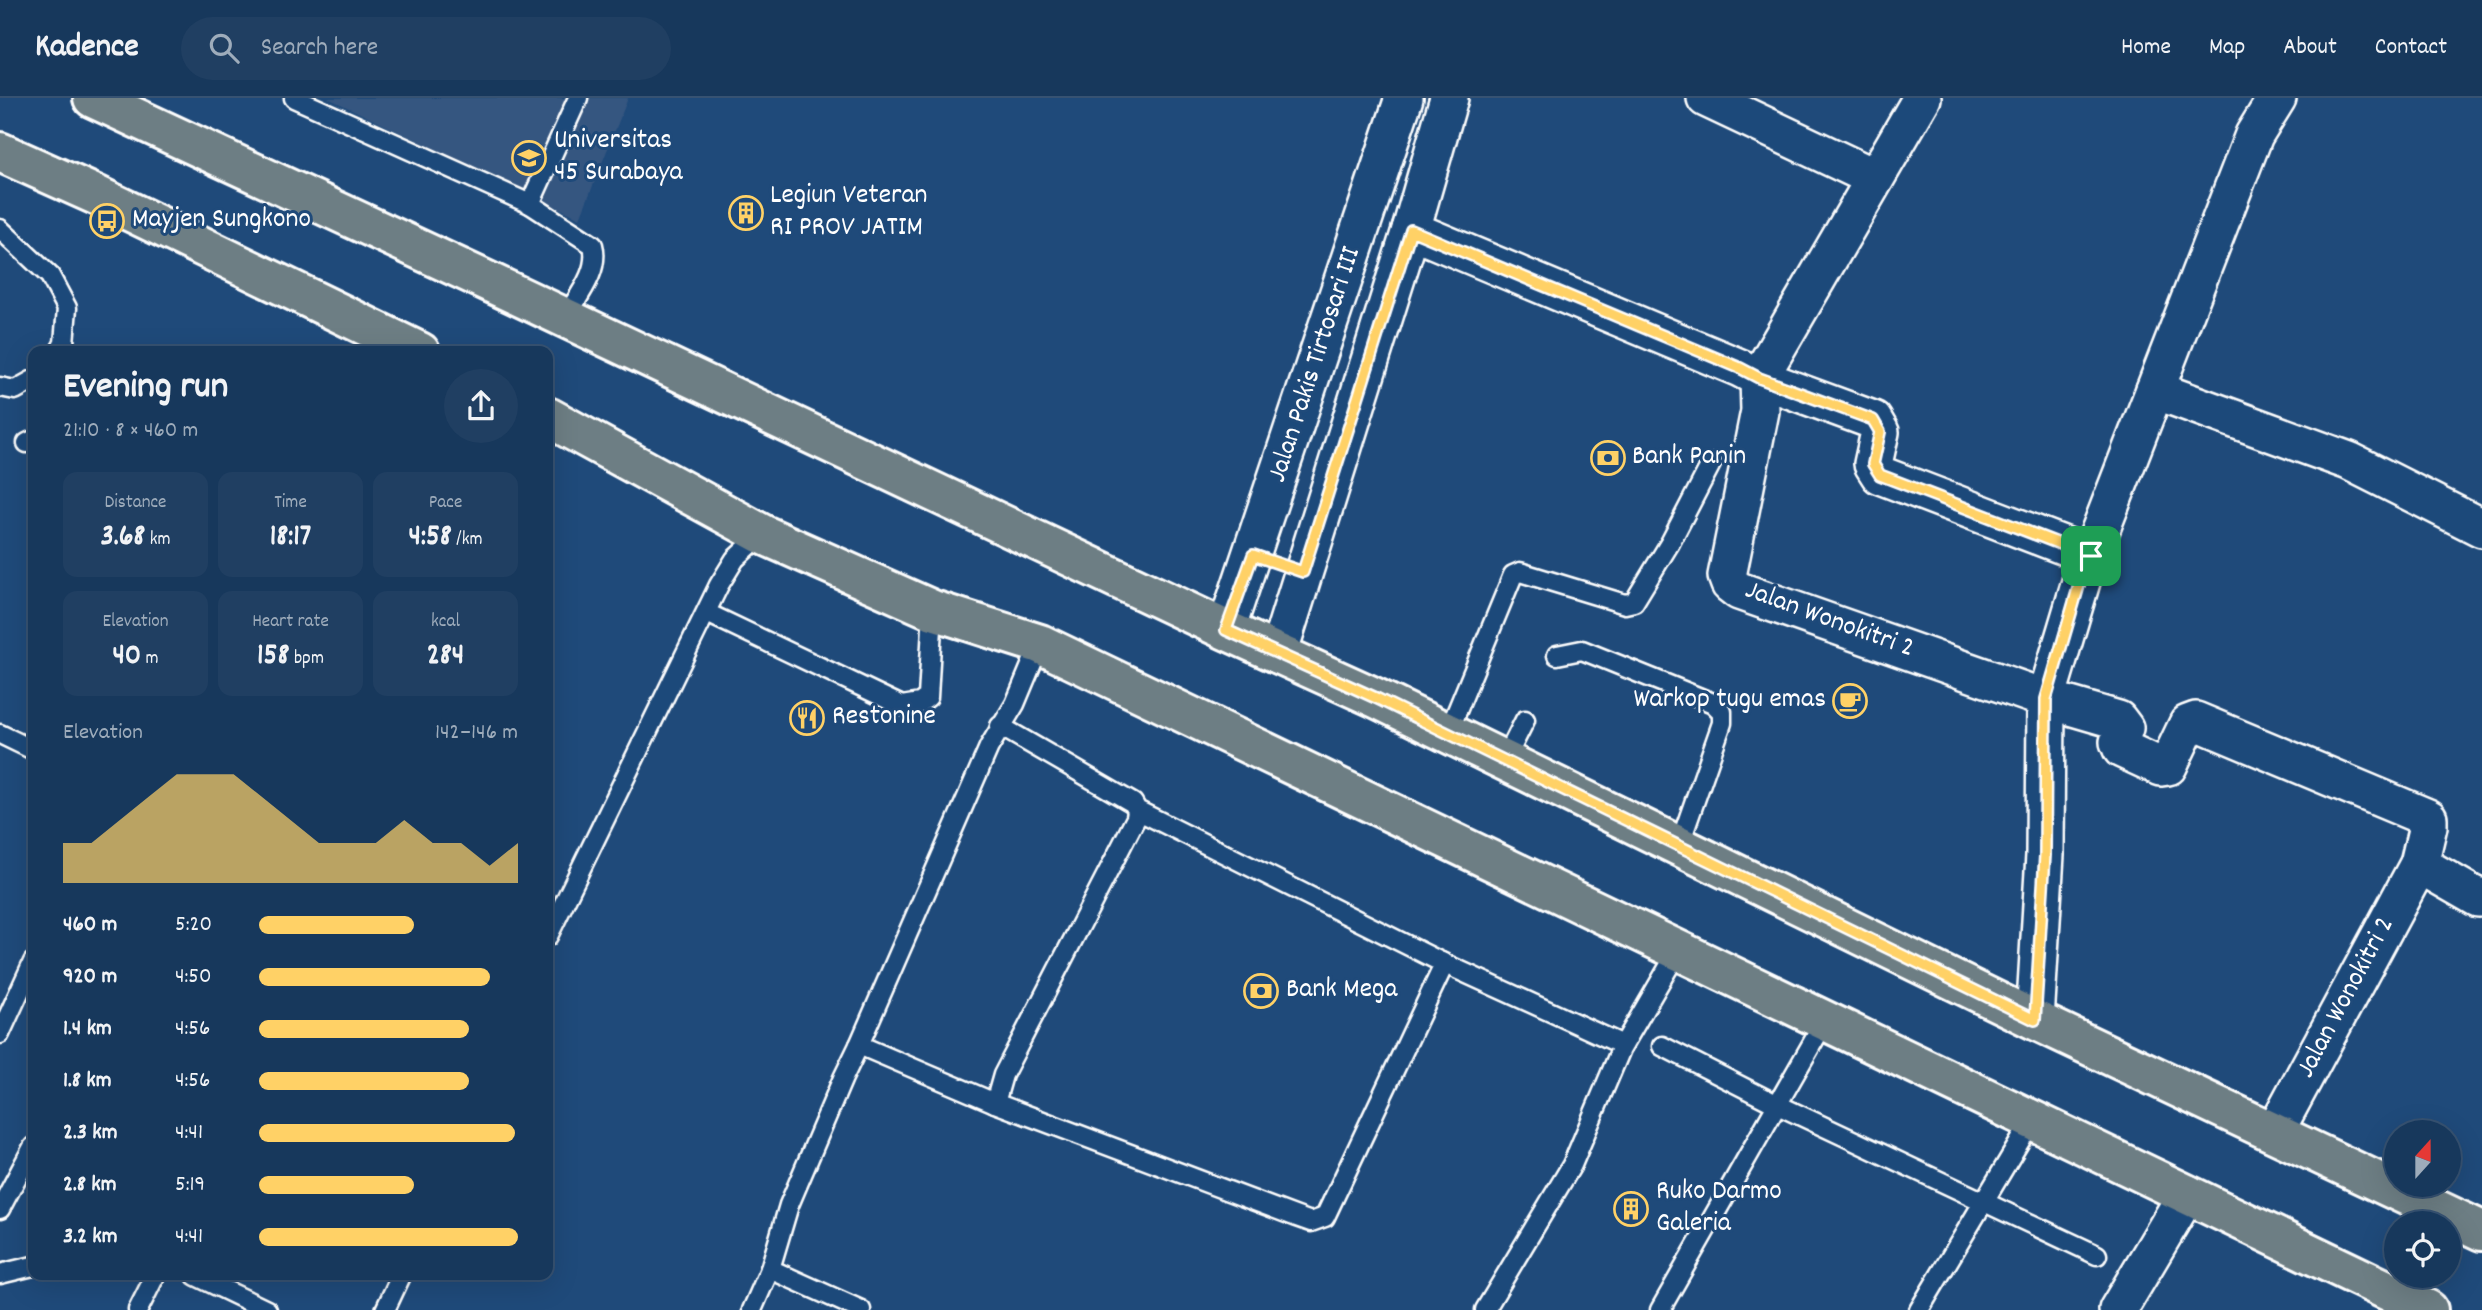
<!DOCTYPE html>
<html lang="en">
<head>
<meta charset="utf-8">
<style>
	:root { --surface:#17385c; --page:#203f62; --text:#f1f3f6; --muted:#9eacbb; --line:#365272; --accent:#ffd166 }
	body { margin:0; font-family:Dekko,sans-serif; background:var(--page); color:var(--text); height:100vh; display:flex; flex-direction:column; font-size:26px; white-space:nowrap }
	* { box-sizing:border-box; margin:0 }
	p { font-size:23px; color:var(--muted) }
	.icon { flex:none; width:38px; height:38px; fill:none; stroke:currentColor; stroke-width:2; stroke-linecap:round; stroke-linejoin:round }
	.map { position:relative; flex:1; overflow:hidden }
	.details { position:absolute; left:28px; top:248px; width:525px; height:934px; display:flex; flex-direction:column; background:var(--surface); border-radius:14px; box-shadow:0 7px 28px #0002,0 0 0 2px var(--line) }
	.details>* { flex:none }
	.needle { width:46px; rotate:21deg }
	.tools { position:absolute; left:2384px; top:1022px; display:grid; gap:14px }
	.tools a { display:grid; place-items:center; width:77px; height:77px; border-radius:50%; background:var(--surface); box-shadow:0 7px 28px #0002,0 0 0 2px var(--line); font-size:35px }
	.pin { position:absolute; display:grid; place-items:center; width:60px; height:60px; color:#fff; margin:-30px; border-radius:14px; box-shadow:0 4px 10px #0006 }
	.round { display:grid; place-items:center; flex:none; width:74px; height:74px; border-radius:37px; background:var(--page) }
	.head { display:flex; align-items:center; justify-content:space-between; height:119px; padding:0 35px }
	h1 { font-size:38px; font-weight:700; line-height:52px }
	.figures { display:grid; grid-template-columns:repeat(3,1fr); gap:10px; height:119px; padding:7px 35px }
	.figures div { display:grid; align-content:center; border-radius:14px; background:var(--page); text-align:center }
	.figures b { font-size:30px; font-weight:700 }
	.figures small { font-size:19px; font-weight:400 }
	.figures p { font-size:19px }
	.chart { height:196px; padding:14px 35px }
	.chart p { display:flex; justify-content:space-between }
	.chart svg { width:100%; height:126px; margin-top:7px; fill:var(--accent); opacity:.7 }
	ul { padding:0 35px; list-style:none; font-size:23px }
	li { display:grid; grid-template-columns:112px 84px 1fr; align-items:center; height:52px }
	li i { height:18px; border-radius:9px; background:var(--accent) }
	header { display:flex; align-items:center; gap:42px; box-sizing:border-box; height:98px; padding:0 35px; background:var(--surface); border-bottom:2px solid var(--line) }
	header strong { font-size:33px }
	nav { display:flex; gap:38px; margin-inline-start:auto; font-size:24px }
	.search { width:490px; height:63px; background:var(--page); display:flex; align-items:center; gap:18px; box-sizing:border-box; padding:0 24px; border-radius:38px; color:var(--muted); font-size:26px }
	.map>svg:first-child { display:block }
</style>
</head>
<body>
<header>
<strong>Kadence</strong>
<div class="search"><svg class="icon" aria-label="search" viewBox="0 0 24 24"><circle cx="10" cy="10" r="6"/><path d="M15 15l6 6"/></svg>Search here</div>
<nav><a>Home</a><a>Map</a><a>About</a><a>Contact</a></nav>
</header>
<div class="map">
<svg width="2482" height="1212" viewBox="0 0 2482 1212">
	<rect width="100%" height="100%" fill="#1f4a7a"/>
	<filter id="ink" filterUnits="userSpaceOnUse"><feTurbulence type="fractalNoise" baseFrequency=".0143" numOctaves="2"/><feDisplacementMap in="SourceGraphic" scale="14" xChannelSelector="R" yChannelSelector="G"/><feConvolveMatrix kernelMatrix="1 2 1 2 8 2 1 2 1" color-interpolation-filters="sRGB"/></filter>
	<g filter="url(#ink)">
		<polygon fill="#365780" points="328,0 628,0 580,120"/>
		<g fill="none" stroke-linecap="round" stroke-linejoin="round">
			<g stroke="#fff" stroke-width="23">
				<g id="lane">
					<path d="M294 0 530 106 593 147C600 173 578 198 565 220"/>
					<polyline points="530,106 578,0"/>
					<polyline points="0,131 50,178 67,210 64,245 59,254"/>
					<polyline points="0,289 15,292 33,282"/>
					<polyline points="27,345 33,342"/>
					<polyline points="707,515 902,608 920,605 928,599 933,512"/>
					<polyline points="1557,557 1582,552 1713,605 1722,614 1722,625 1679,748"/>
					<polyline points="1000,628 1133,705 1137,712 1136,720 1003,977 995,1005 1297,1119 1311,1124 1325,1119 1442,871 1441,864 1137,712"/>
					<polyline points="1448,635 1513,477 1520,474 1625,506 1634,504 1670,445 1711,366"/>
					<polyline points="0,636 33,652"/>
					<polyline points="1505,662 1525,622"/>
					<polyline points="548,838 719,487 735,461 762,436"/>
					<polyline points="1441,864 1623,947"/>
					<polyline points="0,936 33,864"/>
					<polyline points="859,947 995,1005"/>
					<polyline points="1662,948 1778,1007 2097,1157"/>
					<polyline points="0,1111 33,1049"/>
					<polyline points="770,1171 861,1212"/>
					<polyline points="0,1176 33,1168"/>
					<polyline points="196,1178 267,1212"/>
					<polyline points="138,1212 155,1178"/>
					<polyline points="385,1212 401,1178"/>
					<polyline points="752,1212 770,1171 789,1107 843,980 859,947 989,649 1015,606 1040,546"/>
					<polyline points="1485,1212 1572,1067 1621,951 1678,853"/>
					<polyline points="1660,1212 1825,923"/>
					<polyline points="1919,1212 2032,1023"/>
				</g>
			</g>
			<g stroke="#fff" stroke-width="42">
				<g id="street">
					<polyline points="1706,0 1875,80"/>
					<polyline points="1411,132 1740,270 1759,280 1922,0"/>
					<polyline points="2155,292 2349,363 2482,430"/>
					<polyline points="2091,458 1880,377 1873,366 1880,334 1873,322 1759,280 1760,313 1727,478 1730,486 1739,493 2046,601 2118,622 2124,630 2119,644 2122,651 2161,669 2168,668 2188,626 2196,623 2428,720 2428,728 2419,766 2274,1035"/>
					<polyline points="1226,532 1404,0"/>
					<polyline points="1278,556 1411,132 1449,0"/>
					<polyline points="2419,766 2478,800 2482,799"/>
					<polyline points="2035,922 2045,757 2046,601 2083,477 2254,37 2277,0"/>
					<polyline points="2118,1212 2187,1096"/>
				</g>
			</g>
			<g stroke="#fff" stroke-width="44">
				<g id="primary">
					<polyline points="93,0 485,182 1226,532 1376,600 2035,922 2482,1133"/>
					<polyline points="0,54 96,97 420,254"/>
					<polyline points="548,319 762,436 933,512 1040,546 2428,1212"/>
				</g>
			</g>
			<use href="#lane" stroke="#1f4a7a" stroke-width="18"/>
			<use href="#street" stroke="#1f4a7a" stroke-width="37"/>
			<use href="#primary" stroke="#6d7e84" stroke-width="38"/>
		</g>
	</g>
	<g fill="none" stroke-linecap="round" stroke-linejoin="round" filter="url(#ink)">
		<g stroke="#fff" stroke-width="14">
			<polygon id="route" points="1411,132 1740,270 1759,280 1873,322 1880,334 1873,366 1880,377 2091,458 2082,477 2046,601 2045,757 2035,922 1376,600 1226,532 1253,457 1303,474"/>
		</g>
		<use href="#route" stroke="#ffd166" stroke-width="9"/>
	</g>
	<defs>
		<g id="university-ring" transform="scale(1.75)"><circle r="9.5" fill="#1f4a7a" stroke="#ffd166" stroke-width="1.5"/><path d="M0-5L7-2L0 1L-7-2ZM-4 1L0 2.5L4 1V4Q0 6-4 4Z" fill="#ffd166"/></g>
		<g id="building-ring" transform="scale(1.75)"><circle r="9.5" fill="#1f4a7a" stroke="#ffd166" stroke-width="1.5"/><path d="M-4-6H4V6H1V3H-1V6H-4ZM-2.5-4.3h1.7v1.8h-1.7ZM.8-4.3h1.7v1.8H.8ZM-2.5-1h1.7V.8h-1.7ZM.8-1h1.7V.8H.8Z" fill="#ffd166"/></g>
		<g id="bus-ring" transform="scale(1.75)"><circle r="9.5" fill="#1f4a7a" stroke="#ffd166" stroke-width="1.5"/><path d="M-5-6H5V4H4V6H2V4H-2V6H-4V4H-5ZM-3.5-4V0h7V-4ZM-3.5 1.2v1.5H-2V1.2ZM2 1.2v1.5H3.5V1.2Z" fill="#ffd166"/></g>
		<g id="bank-ring" transform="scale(1.75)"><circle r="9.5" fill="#1f4a7a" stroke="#ffd166" stroke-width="1.5"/><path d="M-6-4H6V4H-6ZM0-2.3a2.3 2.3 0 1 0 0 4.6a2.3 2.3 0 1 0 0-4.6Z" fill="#ffd166"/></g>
		<g id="cafe-ring" transform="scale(1.75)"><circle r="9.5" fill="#1f4a7a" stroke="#ffd166" stroke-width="1.5"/><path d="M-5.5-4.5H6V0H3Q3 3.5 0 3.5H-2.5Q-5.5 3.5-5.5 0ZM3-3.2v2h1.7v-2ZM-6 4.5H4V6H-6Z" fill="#ffd166"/></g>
		<g id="restaurant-ring" transform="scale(1.75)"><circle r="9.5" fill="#1f4a7a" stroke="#ffd166" stroke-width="1.5"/><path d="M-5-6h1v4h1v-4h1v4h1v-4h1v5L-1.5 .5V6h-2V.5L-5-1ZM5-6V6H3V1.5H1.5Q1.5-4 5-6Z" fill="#ffd166"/></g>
	</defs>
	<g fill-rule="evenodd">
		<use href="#university-ring" x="529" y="60"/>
		<use href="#building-ring" x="746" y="115"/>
		<use href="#bus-ring" x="107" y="123"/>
		<use href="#bank-ring" x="1608" y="360"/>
		<use href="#cafe-ring" x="1850" y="603"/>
		<use href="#restaurant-ring" x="807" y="620"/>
		<use href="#bank-ring" x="1261" y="893"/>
		<use href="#building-ring" x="1631" y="1111"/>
	</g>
	<g text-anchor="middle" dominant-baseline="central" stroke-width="6" stroke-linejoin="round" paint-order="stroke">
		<g font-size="28" fill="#fff" stroke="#1f4a7a" text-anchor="start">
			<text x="554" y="44">Universitas<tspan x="554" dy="32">45 Surabaya</tspan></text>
			<text x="770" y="99">Legiun Veteran<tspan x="770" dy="32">RI PROV JATIM</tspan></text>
			<text x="132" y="123">Mayjen Sungkono</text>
			<text x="1632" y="360">Bank Panin</text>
			<text x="1826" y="603" text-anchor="end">Warkop tugu emas</text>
			<text x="832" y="620">Restonine</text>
			<text x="1286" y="893">Bank Mega</text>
			<text x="1656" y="1095">Ruko Darmo<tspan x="1656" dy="32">Galeria</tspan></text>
		</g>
		<g font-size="28" fill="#fff" stroke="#1f4a7a">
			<text transform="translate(1316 267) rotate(-72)">Jalan Pakis Tirtosari III</text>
			<text transform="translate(1829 523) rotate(20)">Jalan Wonokitri 2</text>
			<text transform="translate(2347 900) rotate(-62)">Jalan Wonokitri 2</text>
		</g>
	</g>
</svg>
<div class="tools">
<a><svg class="needle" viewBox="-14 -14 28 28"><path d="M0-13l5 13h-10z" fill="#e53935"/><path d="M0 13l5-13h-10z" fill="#9eacbb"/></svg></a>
<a><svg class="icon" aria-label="locate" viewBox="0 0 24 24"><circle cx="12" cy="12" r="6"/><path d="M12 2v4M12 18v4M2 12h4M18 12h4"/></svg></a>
</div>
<div class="pin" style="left:2091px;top:458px;background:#1e9e55"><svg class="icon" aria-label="arrive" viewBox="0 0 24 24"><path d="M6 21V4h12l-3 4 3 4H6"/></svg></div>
<section class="details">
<div class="head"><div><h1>Evening run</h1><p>21:10 · 8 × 460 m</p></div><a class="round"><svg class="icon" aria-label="share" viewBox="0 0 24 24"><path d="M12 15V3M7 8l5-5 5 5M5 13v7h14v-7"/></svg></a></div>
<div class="figures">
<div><p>Distance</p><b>3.68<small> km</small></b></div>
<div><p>Time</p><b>18:17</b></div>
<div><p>Pace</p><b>4:58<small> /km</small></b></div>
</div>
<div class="figures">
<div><p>Elevation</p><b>40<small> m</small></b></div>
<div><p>Heart rate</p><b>158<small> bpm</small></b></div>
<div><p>kcal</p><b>284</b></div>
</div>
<div class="chart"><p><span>Elevation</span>142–146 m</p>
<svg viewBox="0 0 160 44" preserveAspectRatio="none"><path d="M0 44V30L10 30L20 22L30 14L40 6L50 6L60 6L70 14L80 22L90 30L100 30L110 30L120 22L130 30L140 30L150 38L160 30V44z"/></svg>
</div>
<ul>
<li><b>460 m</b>5:20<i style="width:60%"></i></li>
<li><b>920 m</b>4:50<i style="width:89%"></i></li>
<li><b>1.4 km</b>4:56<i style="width:81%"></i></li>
<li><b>1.8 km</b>4:56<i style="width:81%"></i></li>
<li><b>2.3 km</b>4:41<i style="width:99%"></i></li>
<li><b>2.8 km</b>5:19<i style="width:60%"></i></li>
<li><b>3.2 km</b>4:41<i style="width:100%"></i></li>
</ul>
</section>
</div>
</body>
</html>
